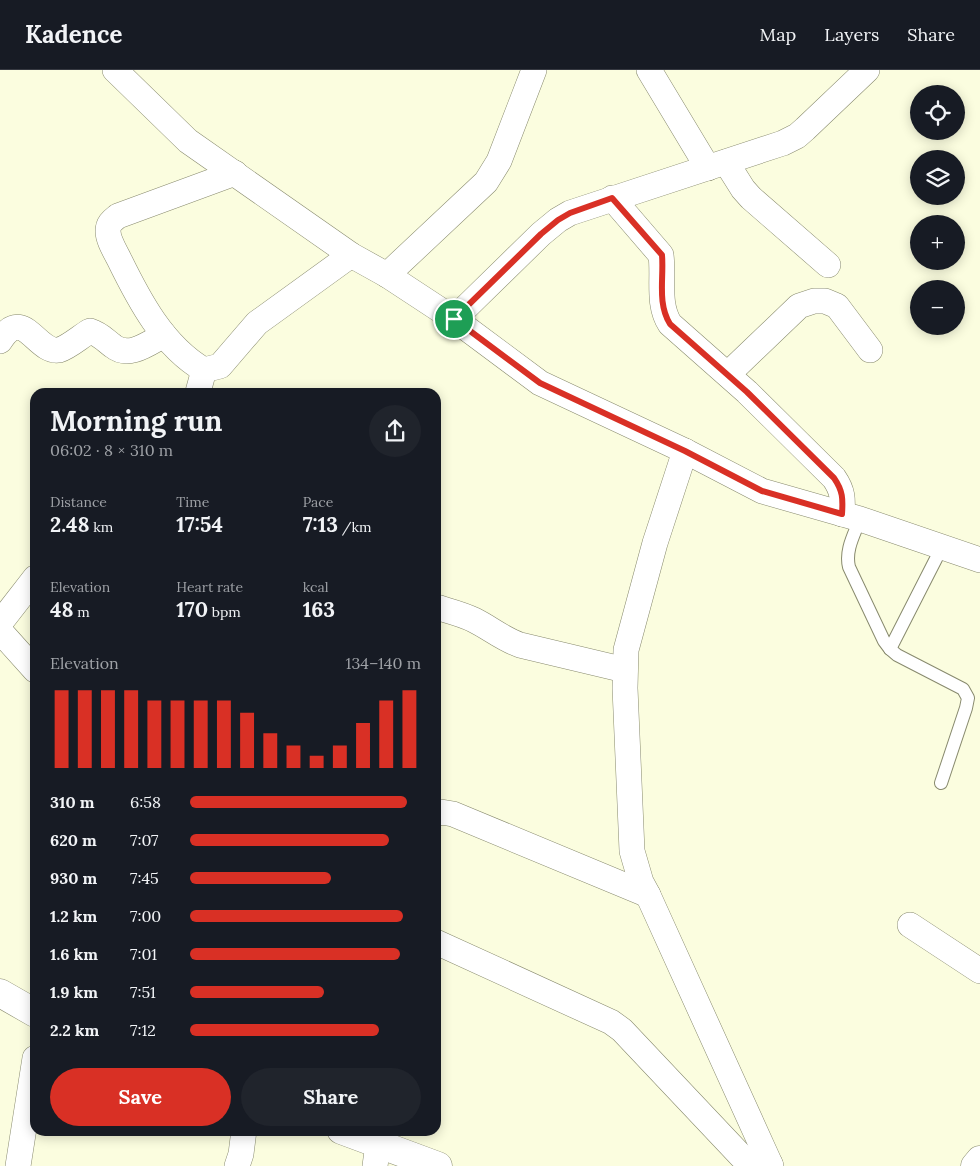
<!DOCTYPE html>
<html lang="en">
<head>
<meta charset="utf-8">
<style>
	:root { --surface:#171b24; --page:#20242c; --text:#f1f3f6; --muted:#9ea1a6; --line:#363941; --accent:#d93025 }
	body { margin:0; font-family:Lora,serif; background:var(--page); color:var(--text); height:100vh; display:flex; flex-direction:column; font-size:19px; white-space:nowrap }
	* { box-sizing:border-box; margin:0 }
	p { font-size:16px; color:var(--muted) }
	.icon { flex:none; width:28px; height:28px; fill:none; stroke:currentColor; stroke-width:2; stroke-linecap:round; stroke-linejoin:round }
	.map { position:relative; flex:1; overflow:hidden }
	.sheet { position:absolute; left:30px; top:318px; width:411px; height:748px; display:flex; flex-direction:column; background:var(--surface); border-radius:15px; box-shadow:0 2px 12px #0003 }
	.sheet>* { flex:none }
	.controls { position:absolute; left:910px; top:15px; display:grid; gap:10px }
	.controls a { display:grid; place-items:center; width:55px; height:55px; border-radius:50%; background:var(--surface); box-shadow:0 2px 12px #0003; font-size:25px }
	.pin { position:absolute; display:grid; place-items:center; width:42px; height:42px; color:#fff; margin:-21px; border:2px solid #fff; border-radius:50%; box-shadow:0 1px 5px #0007 }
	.round { display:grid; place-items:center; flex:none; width:52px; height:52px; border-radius:26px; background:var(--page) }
	.head { display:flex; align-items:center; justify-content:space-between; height:85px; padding:0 20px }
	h1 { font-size:28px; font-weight:700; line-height:38px }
	.stats { display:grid; grid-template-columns:repeat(3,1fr); gap:8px; height:85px; padding:5px 20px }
	.stats div { display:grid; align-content:center }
	.stats b { font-size:21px; font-weight:700 }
	.stats small { font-size:14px; font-weight:400 }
	.stats p { font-size:14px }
	.chart { height:140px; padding:10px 20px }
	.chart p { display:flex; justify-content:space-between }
	.chart svg { width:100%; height:90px; margin-top:5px; stroke:var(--accent); stroke-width:6 }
	.button { display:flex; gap:10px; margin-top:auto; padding:10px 20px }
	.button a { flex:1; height:58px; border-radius:30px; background:var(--accent); color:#fff; font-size:20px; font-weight:700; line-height:58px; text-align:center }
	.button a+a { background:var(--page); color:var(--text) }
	ul { padding:0 20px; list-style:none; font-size:16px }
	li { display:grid; grid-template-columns:80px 60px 1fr; align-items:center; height:38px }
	li i { height:12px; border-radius:6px; background:var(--accent) }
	header { display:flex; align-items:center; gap:30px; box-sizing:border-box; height:70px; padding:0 25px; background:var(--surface); border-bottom:1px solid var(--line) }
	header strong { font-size:24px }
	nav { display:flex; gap:28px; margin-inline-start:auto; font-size:18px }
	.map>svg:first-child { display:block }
</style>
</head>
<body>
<header>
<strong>Kadence</strong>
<nav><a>Map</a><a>Layers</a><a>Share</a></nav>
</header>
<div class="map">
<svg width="980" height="1096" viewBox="0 0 980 1096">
	<rect width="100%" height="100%" fill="#fbfddf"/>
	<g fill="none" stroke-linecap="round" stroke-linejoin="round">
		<g stroke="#888a6e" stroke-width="14">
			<g id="service">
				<path d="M860 449C854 465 845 480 849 497L884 571 890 579 897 585 963 619 968 628 966 638 941 713"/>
				<polyline points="890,579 942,477"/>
			</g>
		</g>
		<g stroke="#888a6e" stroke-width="26">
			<g id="minor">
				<polyline points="115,0 188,71 351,185 387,205 454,249 540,313 685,381 762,421 860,449 980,490"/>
				<polyline points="649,0 708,98"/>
				<polyline points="726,92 743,119 751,128 828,195"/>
				<path d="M235 103 118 146C113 150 108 153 108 161 108 170 115 181 119 189 139 230 163 276 204 300L220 296 257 253 351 185"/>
				<path d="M612 128 661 185C664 208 657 234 670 254L747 322 834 408C843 421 843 429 842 444"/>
				<polyline points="387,205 486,112 499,91 534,0"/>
				<polyline points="454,249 541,164 558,150 570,143 783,73 797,66 805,59 867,0"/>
				<path d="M0 271C23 234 37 284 59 280 69 277 81 266 90 261 100 264 105 270 113 276 129 289 149 273 164 265"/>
				<polyline points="728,304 799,236 814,231 825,231 837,236 870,280"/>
				<polyline points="198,322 204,300"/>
				<polyline points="685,381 655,473 626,580 625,618 632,781 641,812 648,825 771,1096"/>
				<path d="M436 537C449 541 462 544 474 550 490 558 503 569 520 575L625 600"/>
				<polyline points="0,553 35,508"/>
				<polyline points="0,561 35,600"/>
				<polyline points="436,744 441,742 453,744 648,825"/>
				<polyline points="910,855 980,901"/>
				<path d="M436 872 611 952 622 960 741 1086C751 1093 758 1094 770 1094"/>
				<polyline points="18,1096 35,988"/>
				<polyline points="237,1096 241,1084 244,1060"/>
				<polyline points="375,1096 378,1074"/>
			</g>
		</g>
		<g stroke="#888a6e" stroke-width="29">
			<g id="tertiary">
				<polyline points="0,923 35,943"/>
				<polyline points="341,1060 438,1096"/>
				<polyline points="975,1096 980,1090"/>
			</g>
		</g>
		<use href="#service" stroke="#fff" stroke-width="12"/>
		<use href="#minor" stroke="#fff" stroke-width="25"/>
		<use href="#tertiary" stroke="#fff" stroke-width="28"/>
	</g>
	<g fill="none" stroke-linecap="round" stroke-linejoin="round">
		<g stroke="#fff" stroke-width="10">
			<path id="route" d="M612 128 662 185C664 208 657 233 670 254L747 322 834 408C843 421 843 429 842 444L762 421 685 381 540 313 454 249 541 164 558 150 570 143Z"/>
		</g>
		<use href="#route" stroke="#d93025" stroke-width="6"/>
	</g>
</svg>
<div class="controls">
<a><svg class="icon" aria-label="locate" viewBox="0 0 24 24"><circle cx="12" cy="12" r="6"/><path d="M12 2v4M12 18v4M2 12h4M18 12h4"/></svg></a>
<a><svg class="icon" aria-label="layers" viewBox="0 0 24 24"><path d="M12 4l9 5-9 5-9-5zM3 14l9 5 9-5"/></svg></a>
<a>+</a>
<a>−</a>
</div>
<div class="pin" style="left:454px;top:249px;background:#1e9e55"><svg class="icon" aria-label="arrive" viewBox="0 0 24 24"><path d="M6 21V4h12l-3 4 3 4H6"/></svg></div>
<section class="sheet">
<div class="head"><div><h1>Morning run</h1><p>06:02 · 8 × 310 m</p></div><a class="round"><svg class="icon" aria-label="share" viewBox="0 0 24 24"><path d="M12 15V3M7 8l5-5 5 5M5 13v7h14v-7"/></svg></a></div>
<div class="stats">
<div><p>Distance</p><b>2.48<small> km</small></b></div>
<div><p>Time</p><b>17:54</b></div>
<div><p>Pace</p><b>7:13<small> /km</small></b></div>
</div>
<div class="stats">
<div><p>Elevation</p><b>48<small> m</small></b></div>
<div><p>Heart rate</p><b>170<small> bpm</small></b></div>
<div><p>kcal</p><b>163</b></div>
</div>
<div class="chart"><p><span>Elevation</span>134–140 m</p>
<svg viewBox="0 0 160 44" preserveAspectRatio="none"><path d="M5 44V6M15 44V6M25 44V6M35 44V6M45 44V11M55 44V11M65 44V11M75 44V11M85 44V17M95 44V27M105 44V33M115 44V38M125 44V33M135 44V22M145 44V11M155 44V6"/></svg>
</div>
<ul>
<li><b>310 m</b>6:58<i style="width:94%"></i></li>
<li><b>620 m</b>7:07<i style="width:86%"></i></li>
<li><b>930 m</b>7:45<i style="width:61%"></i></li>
<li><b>1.2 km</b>7:00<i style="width:92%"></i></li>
<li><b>1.6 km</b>7:01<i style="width:91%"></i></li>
<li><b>1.9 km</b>7:51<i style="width:58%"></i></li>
<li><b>2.2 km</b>7:12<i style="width:82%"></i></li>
</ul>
<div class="button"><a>Save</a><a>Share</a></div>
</section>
</div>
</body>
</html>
